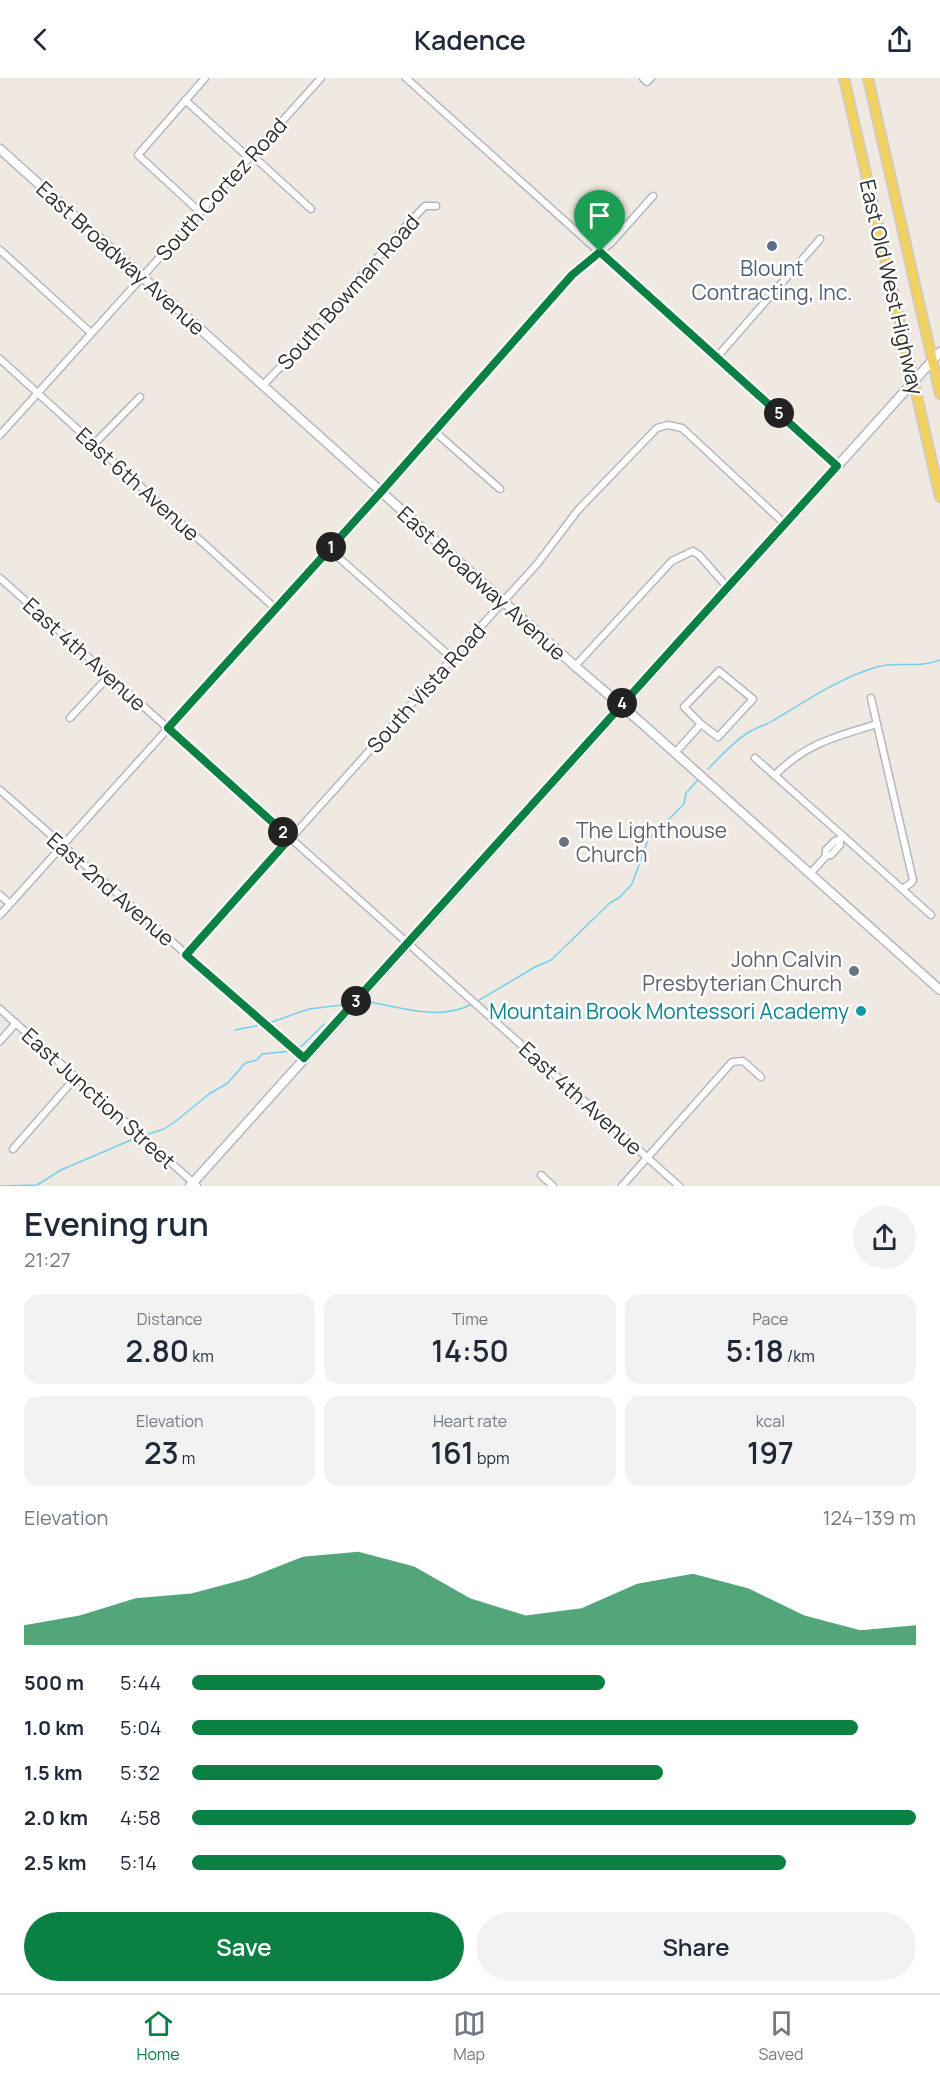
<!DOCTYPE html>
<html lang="en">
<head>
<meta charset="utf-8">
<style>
	:root { --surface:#fff; --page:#f2f2f3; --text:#1f2937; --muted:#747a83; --line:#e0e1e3; --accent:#0b8043 }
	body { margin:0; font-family:Manrope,sans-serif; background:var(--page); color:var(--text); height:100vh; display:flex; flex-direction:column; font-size:22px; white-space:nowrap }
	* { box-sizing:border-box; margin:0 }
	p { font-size:20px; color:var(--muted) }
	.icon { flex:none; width:33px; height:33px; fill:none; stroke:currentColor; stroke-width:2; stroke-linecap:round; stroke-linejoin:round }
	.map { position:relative; height:1108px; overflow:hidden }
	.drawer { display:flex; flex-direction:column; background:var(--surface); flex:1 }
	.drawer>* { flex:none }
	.pin { position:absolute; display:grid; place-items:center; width:51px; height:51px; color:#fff; margin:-62px -26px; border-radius:50% 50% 50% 0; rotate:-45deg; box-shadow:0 0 6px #0007 }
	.pin .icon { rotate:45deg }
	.km { position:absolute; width:30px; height:30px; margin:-15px; border-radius:50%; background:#222; color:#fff; font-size:16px; line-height:30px; text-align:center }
	.round { display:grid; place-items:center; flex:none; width:63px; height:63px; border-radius:32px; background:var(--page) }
	.summary { display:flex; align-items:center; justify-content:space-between; height:102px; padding:0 24px }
	h1 { font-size:33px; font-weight:600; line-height:45px }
	.stats { display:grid; grid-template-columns:repeat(3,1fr); gap:9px; height:102px; padding:6px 24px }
	.stats div { display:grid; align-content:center; border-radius:15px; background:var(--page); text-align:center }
	.stats b { font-size:30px; font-weight:600 }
	.stats small { font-size:16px; font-weight:400 }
	.stats p { font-size:16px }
	.chart { height:168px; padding:12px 24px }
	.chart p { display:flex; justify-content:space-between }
	.chart svg { width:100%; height:108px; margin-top:6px; fill:var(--accent); opacity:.7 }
	.primary-button { display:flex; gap:12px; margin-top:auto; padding:12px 24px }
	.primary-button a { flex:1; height:69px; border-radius:36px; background:var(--accent); color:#fff; font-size:24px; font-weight:600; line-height:69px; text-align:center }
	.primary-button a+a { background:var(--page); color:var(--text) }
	ul { padding:0 24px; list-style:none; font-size:20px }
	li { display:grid; grid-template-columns:96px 72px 1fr; align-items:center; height:45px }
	li i { height:15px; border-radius:8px; background:var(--accent) }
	header { display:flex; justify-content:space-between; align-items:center; height:78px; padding:0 24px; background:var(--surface); font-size:27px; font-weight:600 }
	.tab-bar { display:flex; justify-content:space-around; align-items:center; height:84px; border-top:2px solid var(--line); background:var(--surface); font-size:16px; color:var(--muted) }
	.tab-bar a { display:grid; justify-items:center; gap:3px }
	.tab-bar .on { color:var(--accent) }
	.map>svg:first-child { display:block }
</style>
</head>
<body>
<header><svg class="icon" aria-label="back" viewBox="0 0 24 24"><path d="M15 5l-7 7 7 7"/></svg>Kadence<svg class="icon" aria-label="share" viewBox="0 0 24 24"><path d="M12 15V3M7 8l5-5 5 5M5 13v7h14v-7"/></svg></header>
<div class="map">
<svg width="940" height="1108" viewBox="0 0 940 1108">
	<rect width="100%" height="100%" fill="#efe9e1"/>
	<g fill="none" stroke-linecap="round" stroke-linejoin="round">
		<g stroke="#75cff0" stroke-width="1.5">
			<path d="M708 691C721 678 734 663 749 654 757 649 767 647 774 642 808 622 839 600 877 589 898 583 918 591 940 582"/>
			<path d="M370 924C402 930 441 943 472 926"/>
			<polyline points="476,924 535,889 551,882 610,825 620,819 632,806 648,762 684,726 686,715 697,703"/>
			<polyline points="269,945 309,931 342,927"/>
			<polyline points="235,952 261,947"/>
			<polyline points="296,971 303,967 324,946"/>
			<polyline points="145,1057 164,1051 176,1043 209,1016 228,1005 245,985 257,982 262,976 292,973"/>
			<polyline points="0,1108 37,1107 61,1092 138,1059"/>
		</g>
		<g stroke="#b4b7c1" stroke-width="9">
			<g id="street">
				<polyline points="406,0 837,388"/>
				<polyline points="643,0 647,4 651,0"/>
				<polyline points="185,22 249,80"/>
				<polyline points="252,77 311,131"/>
				<polyline points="200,134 138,77 205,0"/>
				<polyline points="0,172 91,255"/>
				<polyline points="717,279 820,161"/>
				<polyline points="0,281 276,531"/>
				<path d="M263 307C320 250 369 185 425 128H436"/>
				<polyline points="434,353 500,411"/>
				<polyline points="0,357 321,0"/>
				<polyline points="94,366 140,319"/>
				<polyline points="329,471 452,580"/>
				<polyline points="0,500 679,1108"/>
				<polyline points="575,588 672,483 693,473 699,477 728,510"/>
				<polygon points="719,593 753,621 718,659 701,646 684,629"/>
				<polyline points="871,620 913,802 911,805 902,811"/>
				<polyline points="70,640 109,598"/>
				<polyline points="675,675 701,646"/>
				<polyline points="755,680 843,758"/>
				<path d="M775 697C805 666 837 658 877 646"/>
				<polyline points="0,712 304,980"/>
				<polyline points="840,761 843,758 931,837"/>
				<polyline points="810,796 826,778 826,772 835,763 840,761 840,767 831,777 826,778"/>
				<polyline points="0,817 10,826"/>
				<polyline points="0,837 381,414 572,197 611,165 653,118"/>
				<polyline points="186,877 537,486 578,432 657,350 668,347 682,350 785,446"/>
				<polyline points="0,931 197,1108"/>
				<polyline points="0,963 16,945"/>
				<polyline points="13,1071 76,999"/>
				<polyline points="541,1097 553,1108"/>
				<polyline points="622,1108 732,984 743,983 761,999"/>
			</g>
		</g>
		<g stroke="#b4b7c1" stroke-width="11">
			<g id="secondary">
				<polyline points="0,71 575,588 645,648 940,912"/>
				<polyline points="190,1108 940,274"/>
			</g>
		</g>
		<g stroke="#c9c9c9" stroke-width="12">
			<g id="primary">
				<polyline points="844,0 940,419"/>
				<polyline points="868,0 940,316"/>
			</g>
		</g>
		<use href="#street" stroke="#fff" stroke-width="6"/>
		<use href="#secondary" stroke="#fff" stroke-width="8"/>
		<use href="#primary" stroke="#f2d163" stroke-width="9"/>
	</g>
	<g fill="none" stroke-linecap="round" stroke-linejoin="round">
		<g stroke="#fff" stroke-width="12">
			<polygon id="route" points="600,174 837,388 304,980 186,877 290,760 168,650 381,414 572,197"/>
		</g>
		<use href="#route" stroke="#0b8043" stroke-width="8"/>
	</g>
	<circle fill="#5c6f8a" stroke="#fff" stroke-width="2" cx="772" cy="168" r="6"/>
	<g fill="#6b7280" stroke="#fff" stroke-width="2">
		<circle cx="564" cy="764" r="6"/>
		<circle cx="854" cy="893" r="6"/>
	</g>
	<circle fill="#0f9aa8" stroke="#fff" stroke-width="2" cx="861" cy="933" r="6"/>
	<g text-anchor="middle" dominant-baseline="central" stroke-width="5" stroke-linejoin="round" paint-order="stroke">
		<g font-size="21" fill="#2e2e2e" stroke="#fff">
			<text transform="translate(221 111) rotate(-48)">South Cortez Road</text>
			<text transform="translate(121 180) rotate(42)">East Broadway Avenue</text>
			<text transform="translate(892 209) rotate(77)">East Old West Highway</text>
			<text transform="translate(348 214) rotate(-48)">South Bowman Road</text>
			<text transform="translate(138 406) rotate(42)">East 6th Avenue</text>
			<text transform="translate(482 505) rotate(42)">East Broadway Avenue</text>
			<text transform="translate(85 576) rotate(42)">East 4th Avenue</text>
			<text transform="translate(426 610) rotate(-48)">South Vista Road</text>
			<text transform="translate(111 811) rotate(41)">East 2nd Avenue</text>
			<text transform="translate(99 1020) rotate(42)">East Junction Street</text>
			<text transform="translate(581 1020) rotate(42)">East 4th Avenue</text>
		</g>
		<g font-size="21" fill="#4e5e75" stroke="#fff">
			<text x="772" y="190">Blount<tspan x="772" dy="24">Contracting, Inc.</tspan></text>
		</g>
		<g font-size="21" fill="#5b616d" stroke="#fff" text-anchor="start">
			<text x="576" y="752">The Lighthouse<tspan x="576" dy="24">Church</tspan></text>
			<text x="842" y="881" text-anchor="end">John Calvin<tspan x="842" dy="24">Presbyterian Church</tspan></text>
		</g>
		<g font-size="21" fill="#0d838f" stroke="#fff" text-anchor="end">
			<text x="849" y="933">Mountain Brook Montessori Academy</text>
		</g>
	</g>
</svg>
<div class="pin" style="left:600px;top:174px;background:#1e9e55"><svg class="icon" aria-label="arrive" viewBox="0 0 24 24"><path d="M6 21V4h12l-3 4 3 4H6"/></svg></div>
<b class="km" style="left:331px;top:469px">1</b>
<b class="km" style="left:283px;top:754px">2</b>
<b class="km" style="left:356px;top:923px">3</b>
<b class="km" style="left:622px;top:625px">4</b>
<b class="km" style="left:779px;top:335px">5</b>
</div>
<section class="drawer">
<div class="summary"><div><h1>Evening run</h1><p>21:27</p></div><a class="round"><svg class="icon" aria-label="share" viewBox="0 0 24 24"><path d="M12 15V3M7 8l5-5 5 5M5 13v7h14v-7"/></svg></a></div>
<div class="stats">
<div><p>Distance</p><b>2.80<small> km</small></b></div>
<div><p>Time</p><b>14:50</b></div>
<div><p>Pace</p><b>5:18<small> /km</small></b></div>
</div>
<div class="stats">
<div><p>Elevation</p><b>23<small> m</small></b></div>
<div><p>Heart rate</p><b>161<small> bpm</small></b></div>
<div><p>kcal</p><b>197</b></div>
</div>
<div class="chart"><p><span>Elevation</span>124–139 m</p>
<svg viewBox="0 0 160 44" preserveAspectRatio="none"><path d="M0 44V36L10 32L20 25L30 23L40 17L50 8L60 6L70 12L80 25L90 32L100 29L110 19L120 15L130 21L140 32L150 38L160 36V44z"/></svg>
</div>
<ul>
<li><b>500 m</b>5:44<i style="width:57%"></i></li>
<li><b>1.0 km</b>5:04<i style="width:92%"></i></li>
<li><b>1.5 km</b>5:32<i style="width:65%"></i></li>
<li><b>2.0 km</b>4:58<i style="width:100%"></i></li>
<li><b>2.5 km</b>5:14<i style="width:82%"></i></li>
</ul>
<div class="primary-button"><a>Save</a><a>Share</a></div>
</section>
<nav class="tab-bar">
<a class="on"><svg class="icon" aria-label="home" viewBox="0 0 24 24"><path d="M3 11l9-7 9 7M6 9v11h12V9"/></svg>Home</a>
<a><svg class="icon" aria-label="map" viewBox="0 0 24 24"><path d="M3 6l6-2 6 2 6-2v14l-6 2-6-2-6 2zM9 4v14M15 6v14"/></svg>Map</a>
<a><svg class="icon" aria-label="saved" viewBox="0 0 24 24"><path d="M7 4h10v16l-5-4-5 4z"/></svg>Saved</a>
</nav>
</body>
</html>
